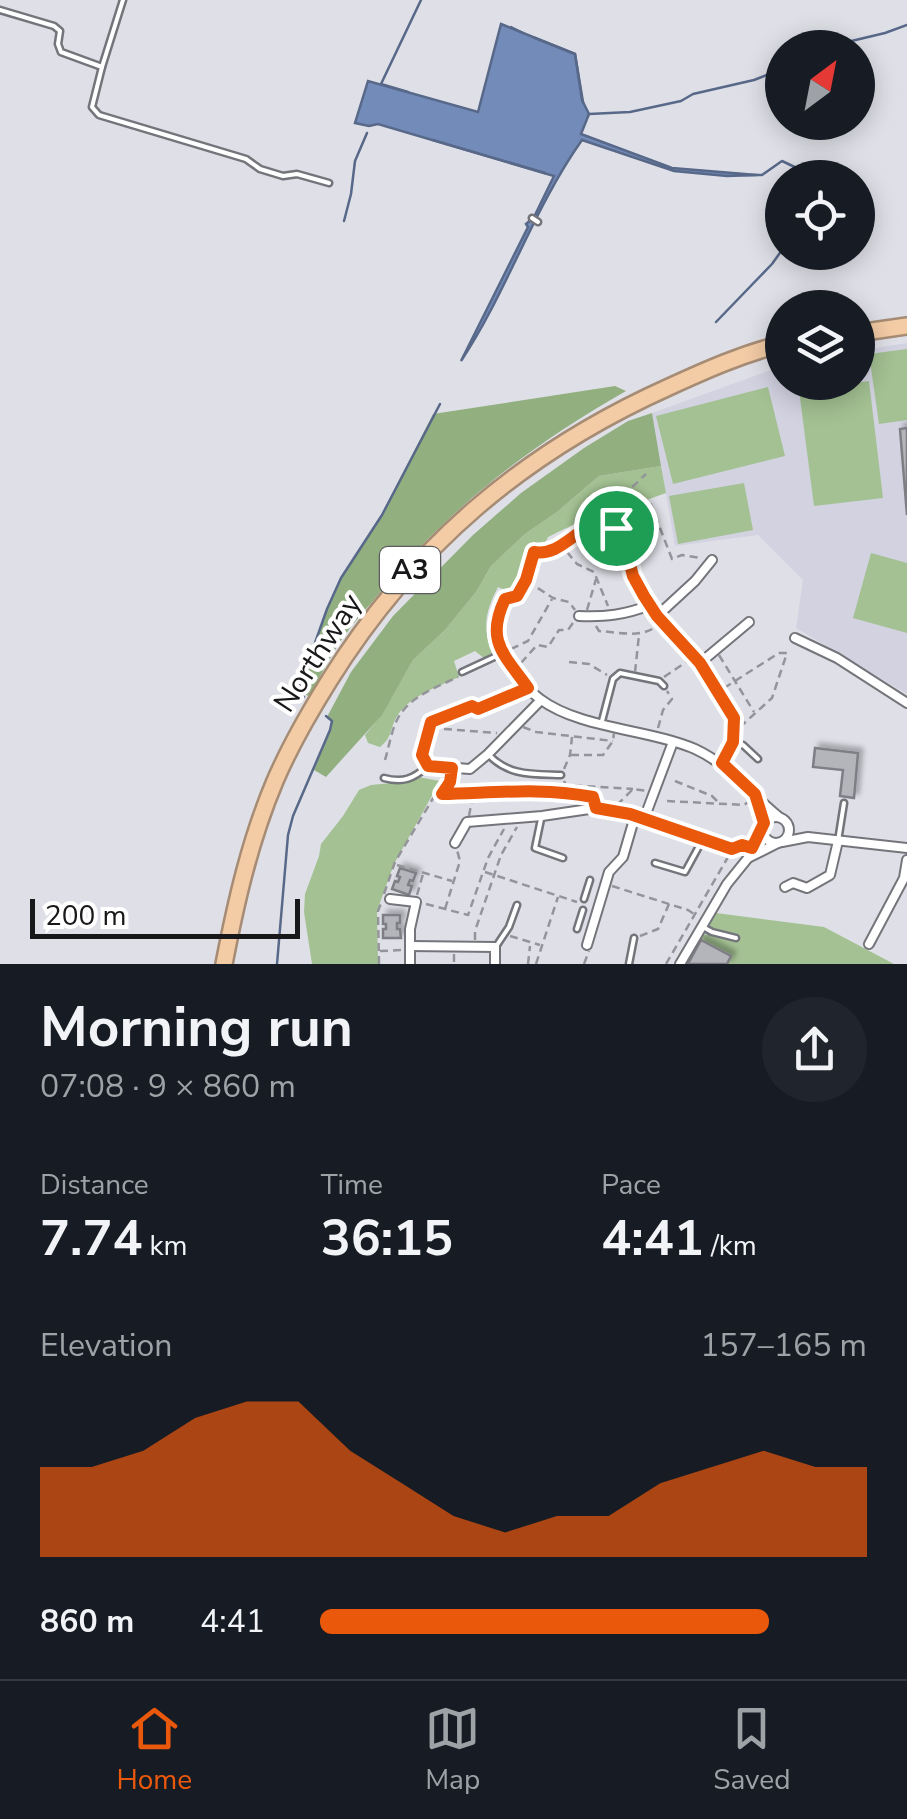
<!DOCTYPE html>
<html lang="en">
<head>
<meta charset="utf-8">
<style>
	:root { --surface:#171b24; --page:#20242c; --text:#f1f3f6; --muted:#9ea1a6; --line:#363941; --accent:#ea580c }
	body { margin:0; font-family:"Nunito Sans",sans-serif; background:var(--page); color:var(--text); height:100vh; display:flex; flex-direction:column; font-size:38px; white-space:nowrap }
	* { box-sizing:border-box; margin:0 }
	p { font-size:32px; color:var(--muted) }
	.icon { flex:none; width:55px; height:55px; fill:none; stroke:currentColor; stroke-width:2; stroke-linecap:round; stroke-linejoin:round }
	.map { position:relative; height:964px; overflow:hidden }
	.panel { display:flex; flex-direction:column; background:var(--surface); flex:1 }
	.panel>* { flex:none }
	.needle { width:65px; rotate:32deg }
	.buttons { position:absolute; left:765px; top:30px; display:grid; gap:20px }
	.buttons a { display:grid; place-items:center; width:110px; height:110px; border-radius:50%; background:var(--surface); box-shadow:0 5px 25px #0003; font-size:50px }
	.scale { position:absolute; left:30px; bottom:25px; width:270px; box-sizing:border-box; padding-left:10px; border:5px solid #18181a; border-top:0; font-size:28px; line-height:35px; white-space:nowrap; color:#18181a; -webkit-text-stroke:8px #fff; paint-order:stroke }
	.pin { position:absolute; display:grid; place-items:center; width:85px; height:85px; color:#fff; margin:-42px; border:5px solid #fff; border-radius:50%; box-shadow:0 2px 10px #0007 }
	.round { display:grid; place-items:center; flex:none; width:105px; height:105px; border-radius:52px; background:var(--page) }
	.head { display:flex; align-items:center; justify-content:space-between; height:170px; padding:0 40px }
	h1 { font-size:55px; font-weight:700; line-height:75px }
	.metrics { display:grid; grid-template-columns:repeat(3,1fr); gap:15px; height:170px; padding:10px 40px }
	.metrics div { display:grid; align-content:center }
	.metrics b { font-size:50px; font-weight:700 }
	.metrics small { font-size:28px; font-weight:400 }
	.metrics p { font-size:28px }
	.chart { height:280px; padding:20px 40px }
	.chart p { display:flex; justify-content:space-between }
	.chart svg { width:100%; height:180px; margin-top:10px; fill:var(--accent); opacity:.7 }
	ul { padding:0 40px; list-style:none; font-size:32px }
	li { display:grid; grid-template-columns:160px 120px 1fr; align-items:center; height:75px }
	li i { height:25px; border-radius:12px; background:var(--accent) }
	.dock { display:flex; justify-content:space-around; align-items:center; height:140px; border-top:2px solid var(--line); background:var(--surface); font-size:28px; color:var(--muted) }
	.dock a { display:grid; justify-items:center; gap:5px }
	.dock .active { color:var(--accent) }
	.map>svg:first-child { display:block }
</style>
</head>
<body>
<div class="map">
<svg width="907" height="964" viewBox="0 0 907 964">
	<defs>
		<filter id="shadow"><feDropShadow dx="4.5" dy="-4.5" stdDeviation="2.5" flood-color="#0004"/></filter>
	</defs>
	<rect width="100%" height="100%" fill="#dfe0e7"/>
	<polygon fill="#d2d2e1" points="907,343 907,694 796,628 803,580 758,535 675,546 652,413 782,366 782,382 858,382 858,351"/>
	<g fill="#a3c192">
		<polygon points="907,349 907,420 879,424 869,354"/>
		<polygon points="869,381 883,498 814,506 799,390"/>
		<polygon points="768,387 785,456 673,484 656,416"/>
		<path d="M661 466 666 493 630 506 621 521C590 515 575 524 548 537L540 554 528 552 522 580 513 594 498 587C487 608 479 632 496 652L485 659 475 651 454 661 459 677C438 687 408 696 396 718 390 729 392 738 380 747L368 743 365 735 382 714 413 660 445 630 476 592 491 566 525 534 557 512 599 476Z"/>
		<polygon points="744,483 753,530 678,544 669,496"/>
		<polygon points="871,553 907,563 907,633 853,618"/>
		<polygon points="418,777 440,781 394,864 377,911 378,964 312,964 304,912 305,894 319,856 321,844 343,816 359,790 371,785 412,781"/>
		<polygon points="716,913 824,927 894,964 687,964 703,935 710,934 713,929 709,924"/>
	</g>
	<g fill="#91af7f">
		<path d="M615 386 626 391C525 449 446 510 373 601 363 612 353 624 344 636 331 655 321 676 309 696L300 693V685L327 609 341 578 382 514 433 414Z"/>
		<polygon points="652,413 661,466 599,476 557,512 525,534 491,566 476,592 445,630 413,660 382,715 326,777 314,770 330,730 332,721 327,717 351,672 393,616 473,535 521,493 584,448 628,421"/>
	</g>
	<path fill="#738bb9" stroke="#586889" stroke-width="2.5" d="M501 24 575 54 582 100 589 114 581 134 672 168 757 175 727 176 674 171 582 140C533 209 507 292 461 361L528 227 526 224 534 217 554 176 378 124 369 126 355 123 368 81 478 112Z"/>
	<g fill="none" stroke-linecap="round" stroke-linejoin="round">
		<g stroke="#586889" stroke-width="2.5">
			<polyline points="511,27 523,33"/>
			<polyline points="535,38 575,54 583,102"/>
			<polyline points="822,48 885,33 907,25"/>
			<polyline points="408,92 381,84 421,0"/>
			<polyline points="588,116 589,114 630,112 681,101 693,94 754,80 782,69"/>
			<polyline points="433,140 545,173"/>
			<polyline points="742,175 762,175 782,161 818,178"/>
			<polyline points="344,221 351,194 355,161 367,133"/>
			<polyline points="716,322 772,264 782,250"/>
			<polyline points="304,697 300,693 300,685 327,609 341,578 382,515 440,404"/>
			<polyline points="277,964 288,835 293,816 330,730 332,721 326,716"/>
		</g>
	</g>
	<g fill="#b4b4bb" stroke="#7e7e84" stroke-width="2.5" filter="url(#shadow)">
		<polygon points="907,428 907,515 900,429"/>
		<polygon points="815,748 858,753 854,798 840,796 843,770 813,767"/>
		<polygon points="400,868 416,873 413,881 410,880 408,885 412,886 409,895 392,889 395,881 398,882 400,877 397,876"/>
		<polygon points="383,915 400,915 400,923 397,923 397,929 400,929 401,938 383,938 383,929 386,929 386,924 383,924"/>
		<polygon points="701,940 731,956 727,964 688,964"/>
	</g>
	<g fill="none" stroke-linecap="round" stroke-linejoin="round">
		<g stroke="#74757b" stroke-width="9">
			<g id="lane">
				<polyline points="0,10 54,26 60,31 58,44 61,52 102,67 123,0"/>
				<polyline points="102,67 92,107 99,115 246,159 260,169 283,176 297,174 329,183"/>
				<polyline points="532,218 538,222"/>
				<polyline points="462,672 503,653"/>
				<polyline points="602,721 613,679 620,673 659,681 664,686"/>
				<polyline points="733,742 743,745 758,759"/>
				<path d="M488 754C508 776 533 774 561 775"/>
				<path d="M384 778C403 783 413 779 428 766"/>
				<polyline points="541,819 535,848 563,858"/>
				<polyline points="838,841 844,803"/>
				<polyline points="655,863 685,872 703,839"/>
				<polyline points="584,899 590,880"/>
				<polyline points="703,927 712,932 736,938"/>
				<polyline points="577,929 583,910"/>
				<polyline points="497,945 509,927 517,905"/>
				<polyline points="629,964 634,938"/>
			</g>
		</g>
		<g stroke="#74757b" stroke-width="12">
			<g id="street">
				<path d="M562 547C579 532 592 518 616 528L623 537 633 576 644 596 662 623 700 663 734 717 733 742 722 763"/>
				<path d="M505 599C493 624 494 640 510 663 519 676 527 690 540 699 580 729 649 729 695 749 730 765 750 794 779 817"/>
				<path d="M579 616C605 617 625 615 650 605"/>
				<polyline points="657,616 695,581 712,560"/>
				<polyline points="795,638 837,658 907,703"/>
				<polyline points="700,663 749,622"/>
				<polyline points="428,766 470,769 488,754 541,700"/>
				<circle cx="776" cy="830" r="13"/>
				<polyline points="644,819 673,742"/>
				<polyline points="782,842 808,837 907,848"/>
				<polyline points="455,843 467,822 542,816 596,808 635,816 733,849"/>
				<polyline points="748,858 778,843"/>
				<polyline points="785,887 793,883 807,888 830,875 838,841"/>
				<polyline points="390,899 416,902 410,929 410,964"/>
				<polyline points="869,944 904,878 907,860"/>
				<polyline points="587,945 609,872 623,857 635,816"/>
				<polyline points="410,946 495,947 495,964"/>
				<polyline points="680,964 727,884 748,858 763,830"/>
			</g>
		</g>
		<g stroke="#a68c74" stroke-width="20">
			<g id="highway">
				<polyline points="858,333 907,326"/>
				<path d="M224 964C236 902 250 840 275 781 290 746 309 713 329 681 413 546 524 452 669 387 706 370 742 354 782 344"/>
			</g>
		</g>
		<g stroke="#94959a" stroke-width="2.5" stroke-dasharray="8 5" stroke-linecap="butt">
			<polyline points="614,517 612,509 615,501 622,497 646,474"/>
			<polyline points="620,521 627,510 650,502 672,559 682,555 700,558"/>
			<polyline points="567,552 577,564 594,572 608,606"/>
			<polyline points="527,581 553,598 569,602 575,610"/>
			<polyline points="512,597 517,596 526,580 534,551 543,553 556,549"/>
			<polyline points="587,610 596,579"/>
			<path d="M596 626 599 631C617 632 638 638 654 628"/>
			<polyline points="511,649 528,641 552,599"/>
			<polyline points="719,655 754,712"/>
			<polyline points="569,662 589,664 607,675"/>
			<polyline points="521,663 537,645 548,647 559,630 568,630 575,620"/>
			<polyline points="635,672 639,635"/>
			<polyline points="664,677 686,662"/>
			<polyline points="724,688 779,653 787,653 772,698 741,726"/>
			<polyline points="523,727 536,732 613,741"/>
			<polyline points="431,728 497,733"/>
			<polyline points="658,728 663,710 672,699 667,691"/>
			<polyline points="571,755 603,755 613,741 614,733"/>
			<path d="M425 759C420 748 428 734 431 723L472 706 478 709 522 691"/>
			<path d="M385 760C389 747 391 732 397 720 408 697 437 687 458 677"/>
			<polyline points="564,769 570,755 572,737"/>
			<polyline points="564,781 566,785 633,789"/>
			<polyline points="675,781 712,796 718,802"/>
			<path d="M444 794C494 792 543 788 593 797V799"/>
			<polyline points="667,801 744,805 751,800"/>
			<polyline points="617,805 633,789 647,791"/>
			<polyline points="469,816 473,794"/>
			<polyline points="397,865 452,881"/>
			<polyline points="485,872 577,902"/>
			<polyline points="612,886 688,910 694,914"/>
			<polyline points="384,894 395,862 435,795 442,794 450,778"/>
			<polyline points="417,895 423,874"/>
			<polyline points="426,904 468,915 488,858 504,829"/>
			<polyline points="445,909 460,861 457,850"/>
			<polyline points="510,936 540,945"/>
			<polyline points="640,936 658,929 669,904"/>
			<polyline points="475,940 475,931 501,855 517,827"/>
			<polyline points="380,951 402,950"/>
			<polyline points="454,954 454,964"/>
			<polyline points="379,964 378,911 382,901"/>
			<polyline points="528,964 530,946"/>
			<polyline points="536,964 558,897"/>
			<polyline points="584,964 589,951"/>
			<polyline points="666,964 728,857"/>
		</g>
		<use href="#lane" stroke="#fff" stroke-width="4"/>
		<use href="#street" stroke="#fff" stroke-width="8"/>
		<use href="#highway" stroke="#f3cba5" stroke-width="15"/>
	</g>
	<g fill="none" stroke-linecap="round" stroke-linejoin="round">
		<g stroke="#fff" stroke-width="20">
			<path id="route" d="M595 524H608L616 528 623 537 633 576 644 596 657 616 700 663 734 718 733 742 722 763 755 794 764 823 752 848 742 845 732 849 630 814 596 808 593 797C543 787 493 793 442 794L450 782 452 768 428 766 422 755 431 722 472 706 478 709 528 688C504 654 485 641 505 599L517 596 526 580 534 552C559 556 573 532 595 524Z"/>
		</g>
		<use href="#route" stroke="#ea580c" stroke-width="12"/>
	</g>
	<g text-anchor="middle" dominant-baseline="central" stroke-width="8" stroke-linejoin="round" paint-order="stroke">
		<rect fill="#fff" stroke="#5d5d5f" stroke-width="2.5" x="380" y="547" width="60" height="46" rx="8"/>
		<g font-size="28" font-weight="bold" fill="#18181a">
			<text x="410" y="570">A3</text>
		</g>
		<g font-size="30" fill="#18181a" stroke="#fff">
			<text transform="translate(318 653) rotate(-57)">Northway</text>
		</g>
	</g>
</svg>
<div class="buttons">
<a><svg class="needle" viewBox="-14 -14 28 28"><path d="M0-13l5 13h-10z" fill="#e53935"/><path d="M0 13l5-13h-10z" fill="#9ea1a6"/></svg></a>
<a><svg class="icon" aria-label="locate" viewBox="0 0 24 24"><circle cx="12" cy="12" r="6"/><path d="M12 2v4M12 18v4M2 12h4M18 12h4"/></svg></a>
<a><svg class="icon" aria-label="layers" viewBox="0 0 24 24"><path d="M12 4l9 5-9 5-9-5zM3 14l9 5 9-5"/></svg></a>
</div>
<div class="scale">200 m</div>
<div class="pin" style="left:616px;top:528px;background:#1e9e55"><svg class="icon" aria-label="arrive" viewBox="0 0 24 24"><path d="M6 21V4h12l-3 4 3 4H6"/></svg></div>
</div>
<section class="panel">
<div class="head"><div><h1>Morning run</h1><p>07:08 · 9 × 860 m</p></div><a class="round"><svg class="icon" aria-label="share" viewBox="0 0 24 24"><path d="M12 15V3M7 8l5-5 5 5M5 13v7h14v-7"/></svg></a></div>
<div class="metrics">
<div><p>Distance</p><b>7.74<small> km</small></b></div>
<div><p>Time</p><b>36:15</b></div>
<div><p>Pace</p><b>4:41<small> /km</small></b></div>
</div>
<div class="chart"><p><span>Elevation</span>157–165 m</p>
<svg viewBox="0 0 160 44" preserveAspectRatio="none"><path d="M0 44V22L10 22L20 18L30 10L40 6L50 6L60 18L70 26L80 34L90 38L100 34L110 34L120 26L130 22L140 18L150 22L160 22V44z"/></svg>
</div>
<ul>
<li><b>860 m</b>4:41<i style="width:82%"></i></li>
</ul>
</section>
<nav class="dock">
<a class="active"><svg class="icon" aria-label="home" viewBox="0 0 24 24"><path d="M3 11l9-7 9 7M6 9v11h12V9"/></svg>Home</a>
<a><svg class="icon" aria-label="map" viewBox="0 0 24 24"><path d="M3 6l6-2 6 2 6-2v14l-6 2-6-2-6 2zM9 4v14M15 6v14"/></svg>Map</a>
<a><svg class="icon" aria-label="saved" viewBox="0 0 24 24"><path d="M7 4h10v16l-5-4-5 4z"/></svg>Saved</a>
</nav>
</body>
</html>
